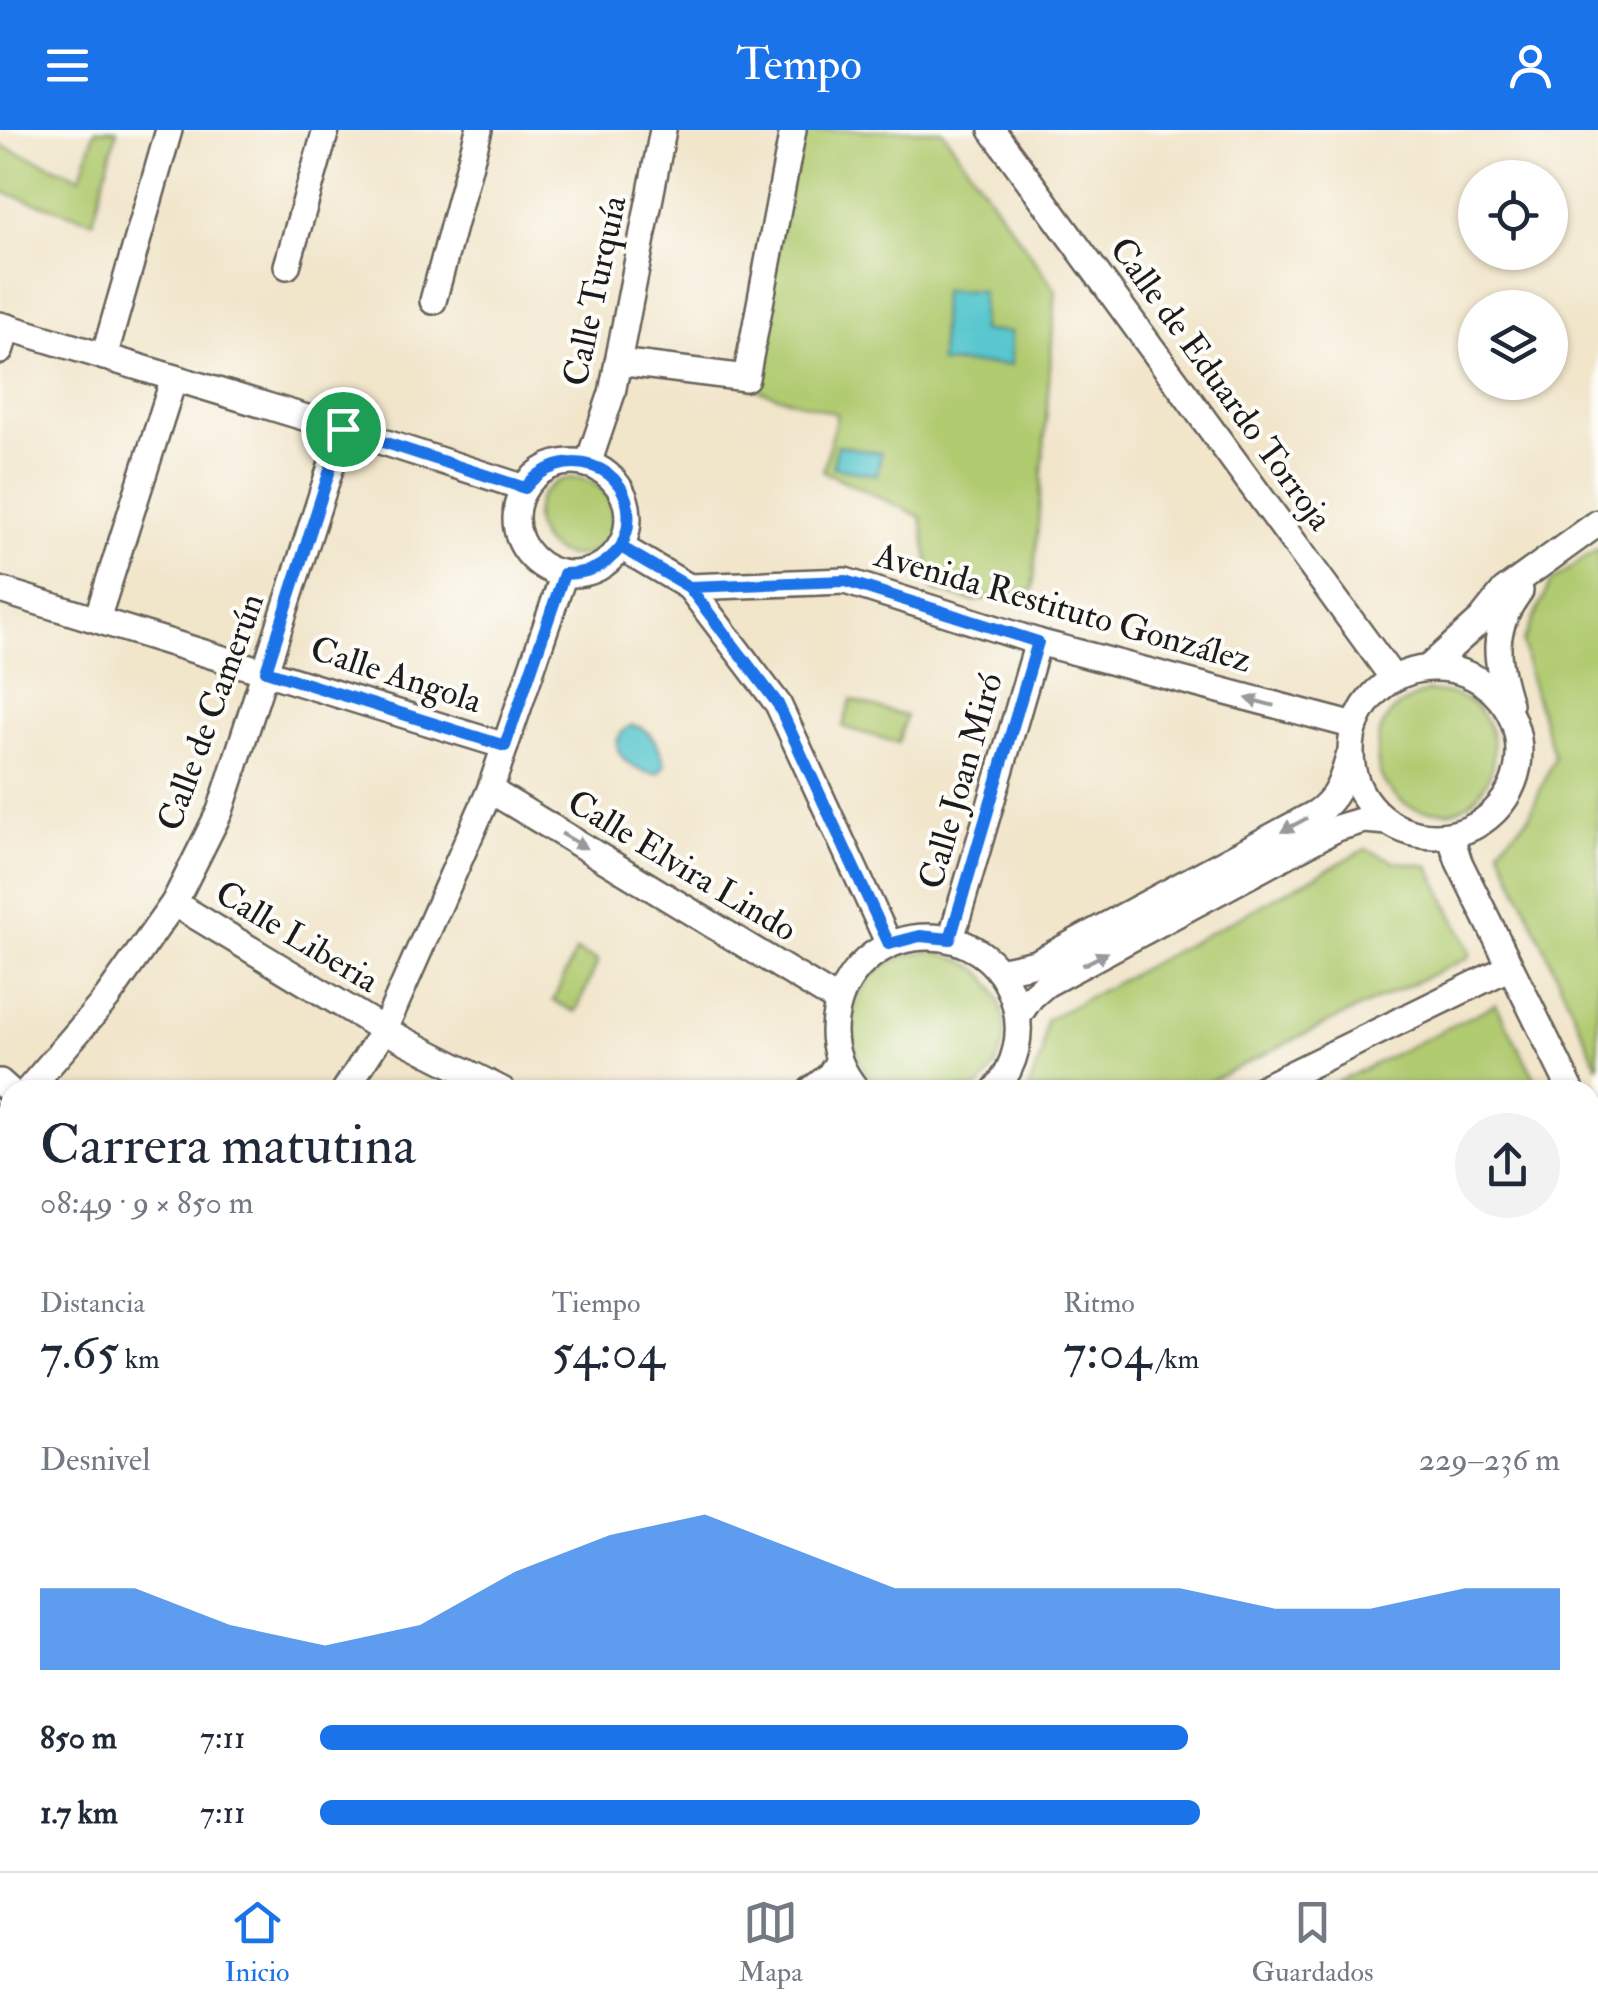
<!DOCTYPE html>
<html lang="es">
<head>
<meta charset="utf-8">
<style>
	:root { --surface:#fff; --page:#f2f2f3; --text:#1f2937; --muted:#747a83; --line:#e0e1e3; --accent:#1a73e8 }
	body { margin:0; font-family:"IM FELL Double Pica",serif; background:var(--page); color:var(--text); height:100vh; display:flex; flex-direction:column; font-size:38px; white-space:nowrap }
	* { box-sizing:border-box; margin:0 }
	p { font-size:32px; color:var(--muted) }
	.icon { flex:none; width:55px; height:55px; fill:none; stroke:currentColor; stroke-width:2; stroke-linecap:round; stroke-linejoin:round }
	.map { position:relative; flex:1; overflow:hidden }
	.sheet { position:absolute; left:0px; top:950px; width:1600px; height:792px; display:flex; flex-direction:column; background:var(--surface); border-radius:30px 30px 0 0; box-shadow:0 2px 8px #0004 }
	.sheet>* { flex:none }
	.fabs { position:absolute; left:1458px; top:30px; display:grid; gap:20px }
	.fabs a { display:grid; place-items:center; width:110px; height:110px; border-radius:50%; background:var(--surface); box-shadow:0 2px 8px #0004; font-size:50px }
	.pin { position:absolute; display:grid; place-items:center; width:85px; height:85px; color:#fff; margin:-42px; border:5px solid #fff; border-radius:50%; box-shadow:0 2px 10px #0007 }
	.round { display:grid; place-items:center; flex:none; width:105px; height:105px; border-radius:52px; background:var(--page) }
	.summary { display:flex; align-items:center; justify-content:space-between; height:170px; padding:0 40px }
	h1 { font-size:55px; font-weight:600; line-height:75px }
	.figures { display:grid; grid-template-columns:repeat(3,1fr); gap:15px; height:170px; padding:10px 40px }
	.figures div { display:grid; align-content:center }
	.figures b { font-size:50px; font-weight:600 }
	.figures small { font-size:28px; font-weight:400 }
	.figures p { font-size:28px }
	.chart { height:280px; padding:20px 40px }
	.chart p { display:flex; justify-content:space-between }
	.chart svg { width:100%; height:180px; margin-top:10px; fill:var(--accent); opacity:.7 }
	ul { padding:0 40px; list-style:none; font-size:32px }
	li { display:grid; grid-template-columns:160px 120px 1fr; align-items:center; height:75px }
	li i { height:25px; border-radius:12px; background:var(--accent) }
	header { display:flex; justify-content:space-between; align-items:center; height:130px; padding:0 40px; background:var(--accent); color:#fff; font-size:45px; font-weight:600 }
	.tab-bar { display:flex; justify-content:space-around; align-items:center; height:140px; border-top:2px solid var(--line); background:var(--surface); font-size:28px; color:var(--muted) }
	.tab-bar a { display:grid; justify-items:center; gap:5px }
	.tab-bar .active { color:var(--accent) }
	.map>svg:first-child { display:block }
</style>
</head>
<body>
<header><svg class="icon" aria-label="menu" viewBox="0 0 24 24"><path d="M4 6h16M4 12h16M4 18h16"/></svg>Tempo<svg class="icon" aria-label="person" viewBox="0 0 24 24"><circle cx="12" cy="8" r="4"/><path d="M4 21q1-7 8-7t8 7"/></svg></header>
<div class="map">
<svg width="1598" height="1741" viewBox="0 0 1598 1741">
	<rect width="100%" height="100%" fill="#fdfcf7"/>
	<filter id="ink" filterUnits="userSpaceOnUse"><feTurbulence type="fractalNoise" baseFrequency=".01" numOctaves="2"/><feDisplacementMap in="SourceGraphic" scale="20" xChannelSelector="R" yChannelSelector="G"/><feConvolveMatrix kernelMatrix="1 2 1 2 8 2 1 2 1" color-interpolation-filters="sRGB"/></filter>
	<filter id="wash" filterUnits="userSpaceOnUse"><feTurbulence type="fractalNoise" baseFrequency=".0048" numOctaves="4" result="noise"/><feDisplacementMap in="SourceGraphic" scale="40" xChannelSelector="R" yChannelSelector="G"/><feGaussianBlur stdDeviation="2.25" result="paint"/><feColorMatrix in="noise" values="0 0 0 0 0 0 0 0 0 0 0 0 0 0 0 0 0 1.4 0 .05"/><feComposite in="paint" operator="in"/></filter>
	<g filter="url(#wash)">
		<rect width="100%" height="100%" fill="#f1e5ca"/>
		<g fill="#b1cb71" stroke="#667446" stroke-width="2.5">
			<polygon points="95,0 117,0 93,91 0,61 0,15 81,47"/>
			<polygon points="800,0 942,0 1056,160 1033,460 973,471 933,460 921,387 823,341 837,284 751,258"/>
			<circle cx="574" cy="387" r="39"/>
			<polygon points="1598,418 1598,937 1499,717 1529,687 1554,627 1529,544 1523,512 1550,453"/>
			<path d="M1428 561C1437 562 1449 563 1458 566 1511 587 1501 668 1452 681 1447 682 1441 681 1436 681 1416 682 1402 675 1389 659 1373 640 1373 606 1389 586 1398 574 1415 567 1428 561Z"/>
			<polygon points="851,570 906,586 898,613 843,597"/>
			<polygon points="1366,719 1394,731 1429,736 1471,823 1468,828 1344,885 1192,960 1028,960 1042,924 1046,890"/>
			<polygon points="576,821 598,831 576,882 553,871"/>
			<path d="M932 821C950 826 968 830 982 843 1014 876 1012 933 974 960H882C843 930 842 870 881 838 896 826 914 824 932 821Z"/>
			<polygon points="1496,874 1541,960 1321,960 1490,877"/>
			<polygon points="1590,1062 1598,1082 1598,1426 1590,1437"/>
			<polygon points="0,1404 10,1413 10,1645 0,1656"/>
			<polygon points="1598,1527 1598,1688 1590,1694 1590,1535"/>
			<polygon points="16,1732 254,1732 260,1741 9,1741"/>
			<polygon points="1369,1733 1369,1732 1535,1733 1523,1741 1361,1741"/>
		</g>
		<g fill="#59c7ce" stroke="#3a7275" stroke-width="2.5">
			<polygon points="942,160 982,161 981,201 1011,202 1011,235 940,233"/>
			<polygon points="837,315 881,323 877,345 833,337"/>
			<path d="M632 595C652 599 660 617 665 635L659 643C636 647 595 615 632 595Z"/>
		</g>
	</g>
	<g filter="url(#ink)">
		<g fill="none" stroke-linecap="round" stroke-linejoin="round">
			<g stroke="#676259" stroke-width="30">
				<g id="minor">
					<polyline points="992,0 1393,548"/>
					<polyline points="287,136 326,0"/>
					<polyline points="433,171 479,0"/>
					<polyline points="0,195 343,299 525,358"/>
					<polyline points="0,221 8,197"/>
					<polyline points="104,227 169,0"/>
					<polyline points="618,232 746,248 793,0"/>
					<circle cx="572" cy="388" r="56"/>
					<polyline points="588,334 612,263 663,0"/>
					<polyline points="621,417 689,457 778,574 889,814"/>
					<polyline points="689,457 845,451 1038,512 1355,596"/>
					<polyline points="0,460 505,616"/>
					<polyline points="97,489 174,248"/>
					<polyline points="1429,537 1481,490 1504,461 1598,393"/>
					<circle cx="1435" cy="622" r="84"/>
					<path d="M1509 574C1495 530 1490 500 1520 461"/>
					<polyline points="490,660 838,871"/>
					<polyline points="1450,705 1459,732 1571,960"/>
					<polyline points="174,773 384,900 502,960"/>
					<polyline points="951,809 1038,512"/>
					<path d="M999 841 1036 833 1316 683C1337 669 1342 651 1349 627"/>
					<polyline points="1018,886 1031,867 1046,854 1337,698 1364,690 1388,692"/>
					<polyline points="0,952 10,961"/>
					<polyline points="28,960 107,868 174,773 220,681 343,299"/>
					<polyline points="345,960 384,900 490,660 564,444"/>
					<polyline points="811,960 829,946 839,931"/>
					<path d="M857 960C840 940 831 915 835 889 850 788 988 777 1015 874 1023 904 1016 936 995 960"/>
					<polyline points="1259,960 1510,837"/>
					<polyline points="0,991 10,980"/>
					<polyline points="1590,997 1598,1013"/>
					<polyline points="0,1316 10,1326"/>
					<polyline points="0,1357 10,1366"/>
					<polyline points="1590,1486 1598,1473"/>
					<polyline points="0,1680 10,1670"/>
					<polyline points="0,1709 10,1699"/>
					<polyline points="289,1732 295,1741"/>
					<polyline points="321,1732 328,1741"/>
					<polyline points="363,1741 375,1732"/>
					<polyline points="1133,1741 1150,1732"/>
					<polyline points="1185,1741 1202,1732"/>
				</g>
			</g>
			<g stroke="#676259" stroke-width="40">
				<polyline id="highway" points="1560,1741 1572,1732"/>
			</g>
			<use href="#minor" stroke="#fff" stroke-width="25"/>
			<use href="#highway" stroke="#fff" stroke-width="35"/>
		</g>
		<defs><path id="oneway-solid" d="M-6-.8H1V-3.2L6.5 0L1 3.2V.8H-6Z" transform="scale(2.5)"/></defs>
		<g fill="#999">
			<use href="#oneway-solid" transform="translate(1260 572) rotate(-165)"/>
			<use href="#oneway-solid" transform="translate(1294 695) rotate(152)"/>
			<use href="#oneway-solid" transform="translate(574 711) rotate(31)"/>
			<use href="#oneway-solid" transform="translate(1095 829) rotate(-27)"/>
		</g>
	</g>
	<g fill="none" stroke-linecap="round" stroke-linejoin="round" filter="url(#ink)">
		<g stroke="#fff" stroke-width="20">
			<path id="route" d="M343 299 266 541 505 616 564 444C591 443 604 437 621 417L689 457 845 451 1038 512 950 809 920 806 889 814 778 574 689 457 621 417C624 410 628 401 628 394 635 333 560 312 525 358L343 299"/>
		</g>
		<use href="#route" stroke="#1a73e8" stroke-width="12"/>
	</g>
	<g text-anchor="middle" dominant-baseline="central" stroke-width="8" stroke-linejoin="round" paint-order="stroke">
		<g font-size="35" fill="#1c1c1c" stroke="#fdfcf7">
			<text transform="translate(595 161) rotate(-78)">Calle Turquía</text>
			<text transform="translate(1221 254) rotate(54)">Calle de Eduardo Torroja</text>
			<text transform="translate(1063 478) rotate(16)">Avenida Restituto González</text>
			<text transform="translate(396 545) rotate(18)">Calle Angola</text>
			<text transform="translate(211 582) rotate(-70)">Calle de Camerún</text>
			<text transform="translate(961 651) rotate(-74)">Calle Joan Miró</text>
			<text transform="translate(682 736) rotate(31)">Calle Elvira Lindo</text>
			<text transform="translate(297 807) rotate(31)">Calle Liberia</text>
		</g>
	</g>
</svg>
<div class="fabs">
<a><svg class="icon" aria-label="locate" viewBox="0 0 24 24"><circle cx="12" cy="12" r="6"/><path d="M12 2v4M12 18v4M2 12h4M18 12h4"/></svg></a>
<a><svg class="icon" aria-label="layers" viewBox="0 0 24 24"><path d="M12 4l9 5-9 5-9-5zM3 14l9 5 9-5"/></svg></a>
</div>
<div class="pin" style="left:343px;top:299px;background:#1e9e55"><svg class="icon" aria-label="arrive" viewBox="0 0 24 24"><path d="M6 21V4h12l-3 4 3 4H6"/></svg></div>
<section class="sheet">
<div class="summary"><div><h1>Carrera matutina</h1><p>08:49 · 9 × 850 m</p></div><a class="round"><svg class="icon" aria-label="share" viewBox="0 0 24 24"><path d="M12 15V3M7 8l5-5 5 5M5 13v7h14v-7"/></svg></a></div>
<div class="figures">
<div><p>Distancia</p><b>7.65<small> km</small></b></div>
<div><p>Tiempo</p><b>54:04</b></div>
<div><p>Ritmo</p><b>7:04<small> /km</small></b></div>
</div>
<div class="chart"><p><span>Desnivel</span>229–236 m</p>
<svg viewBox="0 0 160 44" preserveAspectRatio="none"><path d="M0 44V24L10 24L20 33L30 38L40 33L50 20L60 11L70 6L80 15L90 24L100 24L110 24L120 24L130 29L140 29L150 24L160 24V44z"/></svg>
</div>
<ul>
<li><b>850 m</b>7:11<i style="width:70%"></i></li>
<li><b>1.7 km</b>7:11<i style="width:71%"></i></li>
</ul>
</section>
</div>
<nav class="tab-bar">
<a class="active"><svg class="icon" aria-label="home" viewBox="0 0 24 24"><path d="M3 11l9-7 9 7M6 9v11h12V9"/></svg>Inicio</a>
<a><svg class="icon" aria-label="map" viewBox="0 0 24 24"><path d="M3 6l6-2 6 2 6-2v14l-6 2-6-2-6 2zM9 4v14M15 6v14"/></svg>Mapa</a>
<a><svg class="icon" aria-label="saved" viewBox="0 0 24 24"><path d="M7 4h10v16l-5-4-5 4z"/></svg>Guardados</a>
</nav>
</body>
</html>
